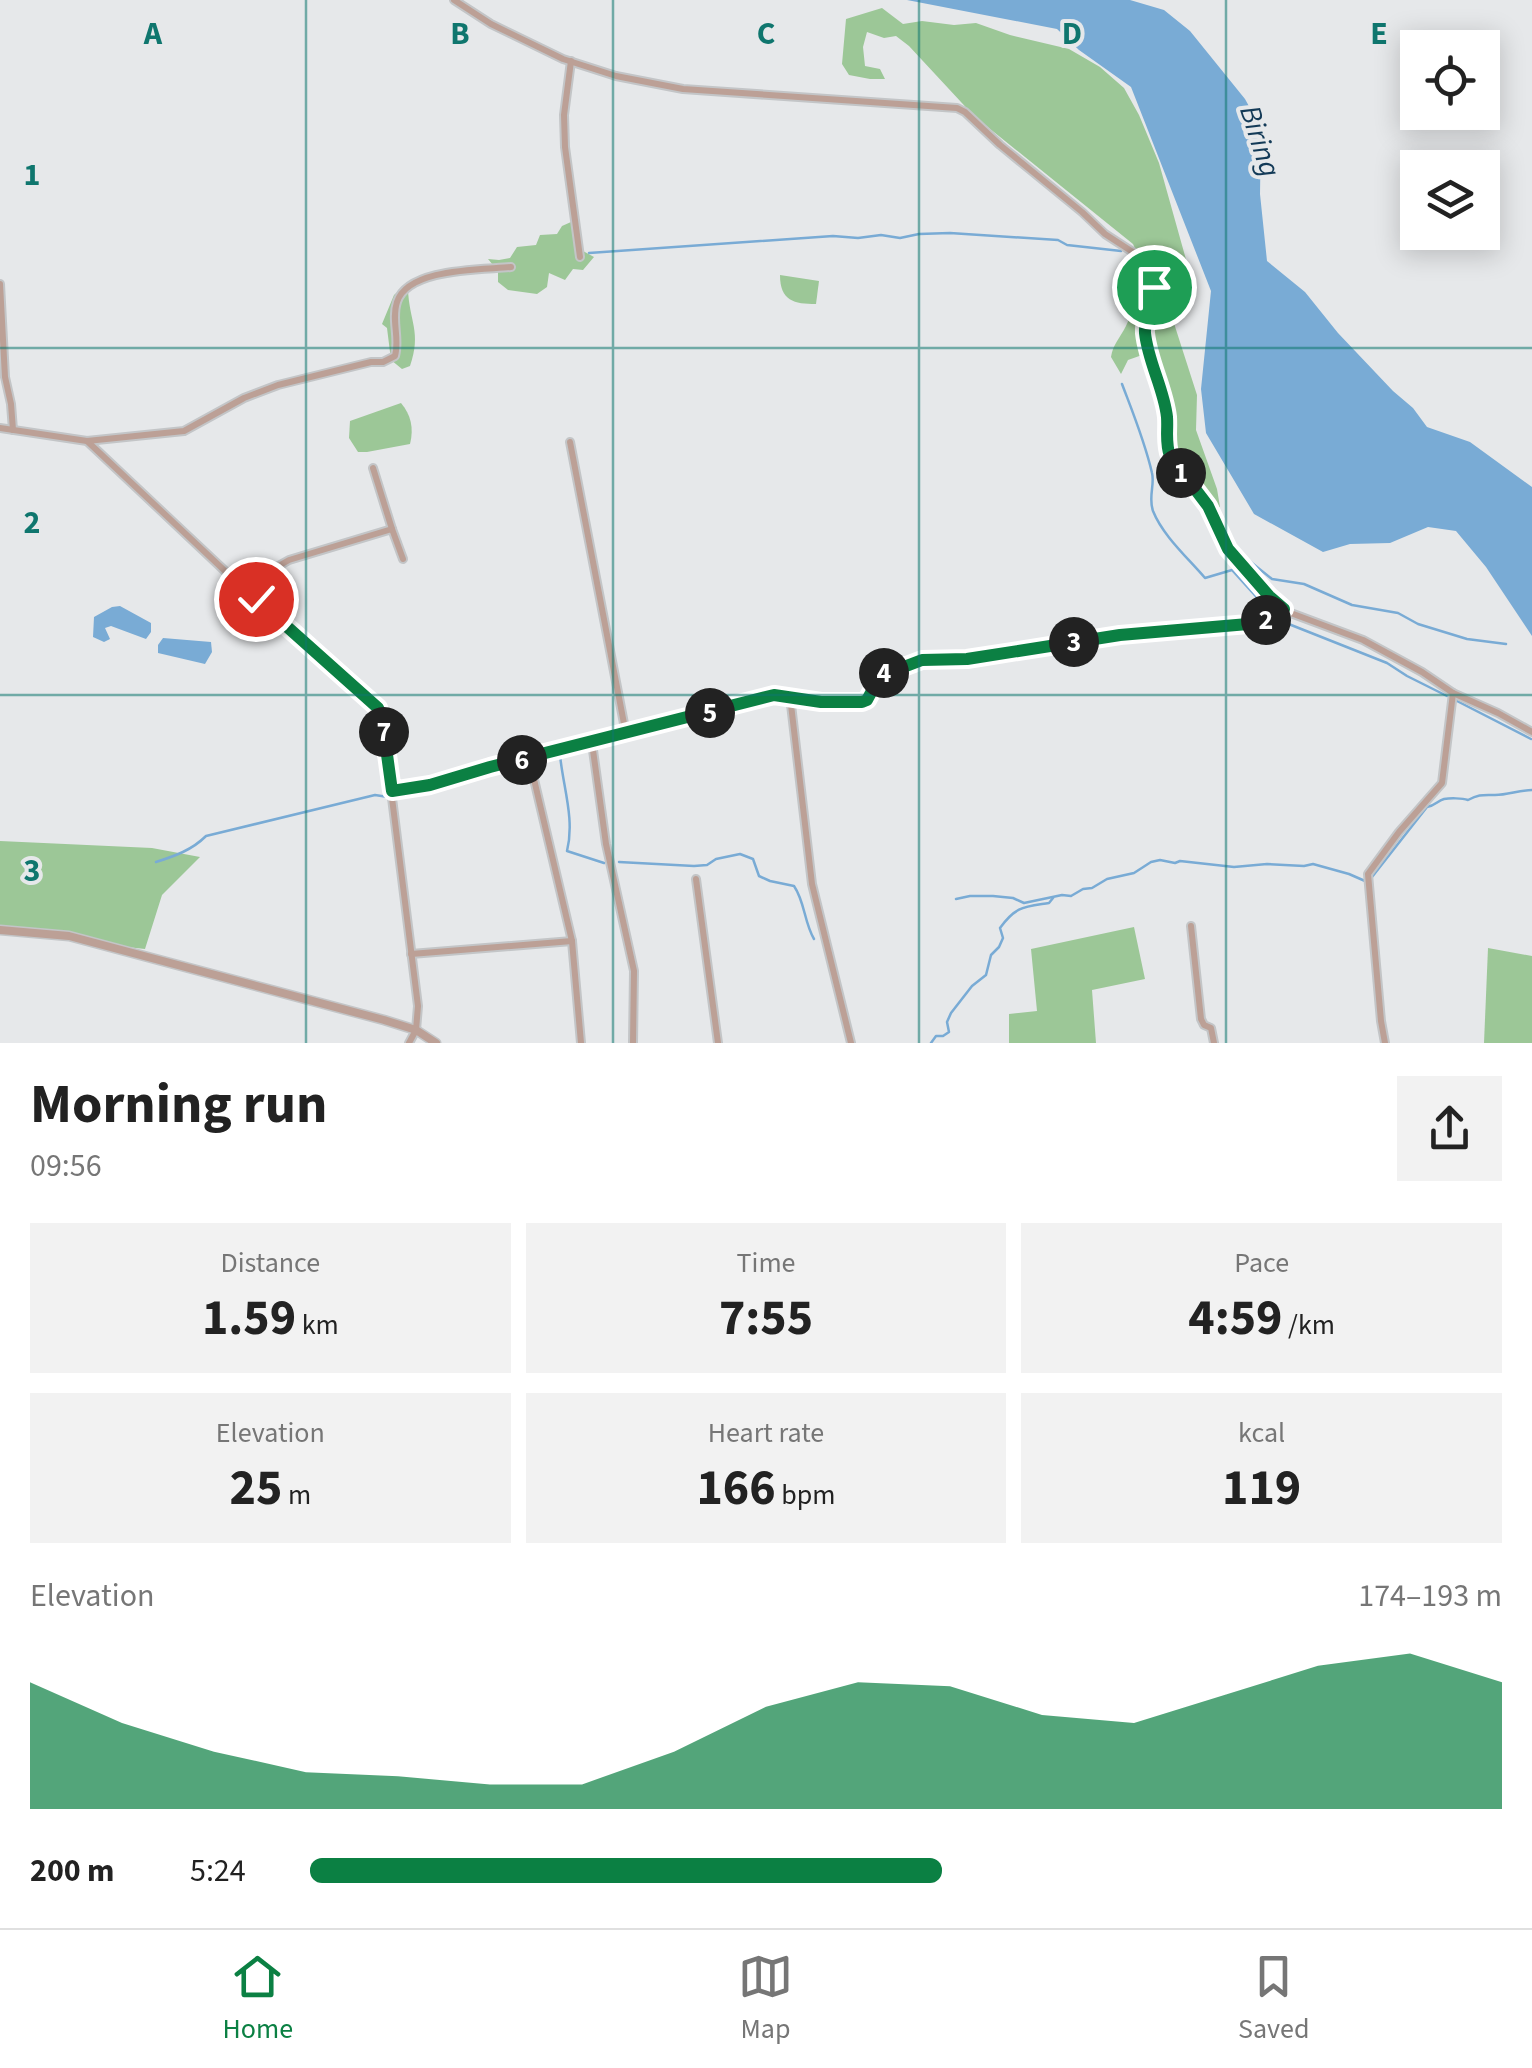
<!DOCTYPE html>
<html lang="en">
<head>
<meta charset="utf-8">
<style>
	:root { --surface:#fff; --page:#f2f2f2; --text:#222; --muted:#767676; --line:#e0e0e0; --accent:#0b8043 }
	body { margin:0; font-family:"Source Sans 3",sans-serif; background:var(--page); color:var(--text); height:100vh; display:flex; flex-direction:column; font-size:38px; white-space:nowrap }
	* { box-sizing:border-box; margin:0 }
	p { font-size:32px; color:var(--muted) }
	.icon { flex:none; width:55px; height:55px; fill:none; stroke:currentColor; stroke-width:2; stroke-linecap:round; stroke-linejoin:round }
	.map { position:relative; height:1043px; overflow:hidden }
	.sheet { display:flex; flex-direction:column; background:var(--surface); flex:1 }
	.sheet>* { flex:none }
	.controls { position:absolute; left:1400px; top:30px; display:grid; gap:20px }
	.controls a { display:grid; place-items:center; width:100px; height:100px; border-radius:0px; background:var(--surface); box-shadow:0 5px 25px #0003; font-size:50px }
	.pin { position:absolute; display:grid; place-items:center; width:85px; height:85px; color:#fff; margin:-42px; border:5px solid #fff; border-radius:50%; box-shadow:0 2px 10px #0007 }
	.km { position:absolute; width:50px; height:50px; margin:-25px; border-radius:50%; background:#222; color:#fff; font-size:28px; line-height:50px; text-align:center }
	.round { display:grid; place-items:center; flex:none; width:105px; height:105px; border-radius:0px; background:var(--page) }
	.head { display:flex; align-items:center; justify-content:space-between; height:170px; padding:0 30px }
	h1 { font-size:55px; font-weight:700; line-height:75px }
	.stats { display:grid; grid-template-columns:repeat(3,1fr); gap:15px; height:170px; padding:10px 30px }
	.stats div { display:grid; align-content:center; border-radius:0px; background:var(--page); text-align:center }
	.stats b { font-size:50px; font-weight:700 }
	.stats small { font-size:28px; font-weight:400 }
	.stats p { font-size:28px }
	.chart { height:280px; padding:20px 30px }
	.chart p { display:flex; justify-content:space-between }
	.chart svg { width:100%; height:180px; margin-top:10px; fill:var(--accent); opacity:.7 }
	ul { padding:0 30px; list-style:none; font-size:32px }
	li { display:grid; grid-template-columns:160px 120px 1fr; align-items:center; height:75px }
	li i { height:25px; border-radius:12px; background:var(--accent) }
	.tab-bar { display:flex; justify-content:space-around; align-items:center; height:140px; border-top:2px solid var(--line); background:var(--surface); font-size:28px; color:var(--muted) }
	.tab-bar a { display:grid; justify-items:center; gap:5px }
	.tab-bar .on { color:var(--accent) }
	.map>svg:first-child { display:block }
</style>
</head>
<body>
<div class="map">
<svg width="1532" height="1043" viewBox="0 0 1532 1043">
	<rect width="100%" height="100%" fill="#e6e8ea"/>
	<g fill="#9cc797">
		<path d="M882 8 903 24 922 21 954 25 976 23 1010 35 1069 49 1100 67 1124 88 1139 115 1159 163 1187 263 1176 288 1171 314 1197 395 1196 430 1217 489 1220 507 1211 511 1188 475 1174 466 1168 444 1171 423 1168 408 1145 354 1128 360 1121 374 1111 357C1113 344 1120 338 1126 326 1135 308 1139 287 1144 268L1133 244 974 116 909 46 896 36 884 38 867 32 863 47 865 66 880 69 885 79H870L849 75 842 64 846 19Z"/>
		<polygon points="571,222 581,238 583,251 594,257 583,270 573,269 565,280 549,273 547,287 537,294 508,290 498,282 498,271 488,259 499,260 510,258 517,247 536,245 540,235 557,234 562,226"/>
		<path d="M780 275 819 281 816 304C794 304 780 301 780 275Z"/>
		<path d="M401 289H408C409 321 422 332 410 366L402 369 391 360 387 328 382 324 394 295Z"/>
		<path d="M401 403C411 415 414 428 410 444L367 452H358L349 438 350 421Z"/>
		<polygon points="0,841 152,848 200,857 162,895 145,949 0,933"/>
		<polygon points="1134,927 1145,979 1092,990 1096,1043 1009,1043 1009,1014 1037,1011 1031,949"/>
		<polygon points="1488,948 1532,956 1532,1043 1484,1043"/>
	</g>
	<g fill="#79abd5">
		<polygon points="907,0 1130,0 1164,10 1190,31 1245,99 1261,128 1260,194 1267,261 1305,292 1338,333 1393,391 1413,408 1427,427 1470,442 1532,487 1532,636 1486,567 1456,531 1428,527 1390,543 1350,544 1323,552 1254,514 1206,433 1201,389 1211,291 1131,87 1079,50 1057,29"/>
		<polygon points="120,606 151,623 151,632 146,639 111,626 105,628 110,639 104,642 93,637 94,617 112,607"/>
		<polygon points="163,638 211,642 212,652 205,664 158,653 158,645"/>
	</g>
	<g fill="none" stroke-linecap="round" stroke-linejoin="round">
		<g stroke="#79abd5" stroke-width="2.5">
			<polyline points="589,253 833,236 858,238 881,235 900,238 919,234 950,233 1058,240 1067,245 1121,251"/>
			<path d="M1122 384C1133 413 1145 442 1152 473 1155 485 1148 497 1153 511 1163 536 1188 558 1205 578L1232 570 1271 613"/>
			<polyline points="1180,454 1188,472 1212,501 1231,542 1242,555 1272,579 1304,584 1352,605 1398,613 1418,624 1467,639 1506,644"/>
			<polyline points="1276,619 1387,663 1407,676 1447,696"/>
			<polyline points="1457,701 1531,739"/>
			<polyline points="562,754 588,747"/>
			<path d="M535 760 560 755C563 787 575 819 567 851L604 863"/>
			<polyline points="398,797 523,764"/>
			<path d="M156 862C175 856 192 850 206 836L375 795 388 797"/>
			<path d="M619 862 694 866 707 865 716 859 740 854 753 859 759 876 770 881 794 886C805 902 804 922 814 939"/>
			<path d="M1372 877 1427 807C1435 806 1437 801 1444 799 1450 798 1462 798 1468 800 1479 794 1483 795 1495 795 1508 795 1519 790 1532 790"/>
			<polyline points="956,899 970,896 993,896 1013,898 1024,903 1062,895 1071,896 1083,889 1092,888 1107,879 1134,873 1151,862 1160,860 1175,863 1180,861 1234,867 1267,864 1304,866 1313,864 1349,874 1365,881"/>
			<path d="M931 1043 936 1036H943L949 1032 947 1022 951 1013 972 986 986 975 991 955 999 947 1003 938 1000 928C1016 906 1024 907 1049 903L1053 898"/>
		</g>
		<g stroke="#c3c5c7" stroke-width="10">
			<g id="minor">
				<polyline points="454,0 491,24 563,59 616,76 683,89 957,108 965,112 1000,145 1082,212 1105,234 1145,260 1154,287 1154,300 1147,312 1145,332 1167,417 1167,448 1170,457 1183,476 1207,506 1228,549 1269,597 1288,612 1363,640 1422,672 1453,693 1442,783 1399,832 1368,874 1381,1021 1385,1043"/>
				<polyline points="571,61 564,115 565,147 580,257"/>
				<polyline points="0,284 5,377 11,404 13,430"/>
				<polyline points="0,428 87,441 242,587 378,707 382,718 418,1006 416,1030 409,1043"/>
				<path d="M87 441 184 431 244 398 278 385 371 362H383L395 356C400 338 391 320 397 302 408 268 480 270 511 267"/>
				<polyline points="570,442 626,734"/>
				<polyline points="392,529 403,559"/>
				<polyline points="242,587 289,560 392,529 373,468"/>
				<polyline points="1453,693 1498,713 1532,732"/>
				<polyline points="790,696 812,884 851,1043"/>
				<polyline points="592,743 606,844 634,971 633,1043"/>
				<polyline points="529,758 572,941 581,1043"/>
				<path d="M391 791 430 785 490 767 773 695 821 702H862L867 700 880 675C912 657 935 662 968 658 1037 651 1104 635 1173 629 1209 627 1254 632 1284 609"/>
				<polyline points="696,879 718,1043"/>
				<polyline points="1191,926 1201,1019 1204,1025 1211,1028 1214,1043"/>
				<polyline points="411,954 572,941"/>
			</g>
		</g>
		<g stroke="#c3c5c7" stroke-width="11">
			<polyline id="tertiary" points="0,930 69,936 384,1020 416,1030 436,1043"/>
		</g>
		<use href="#minor" stroke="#bca096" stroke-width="6"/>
		<use href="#tertiary" stroke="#bca096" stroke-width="8"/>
	</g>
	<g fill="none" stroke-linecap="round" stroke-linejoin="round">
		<g stroke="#fff" stroke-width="20">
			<path id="route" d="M256 599 378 708 382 718 392 791 430 785 490 767 774 695 821 702H862L867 700 880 676 922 660 967 659 1120 635 1248 624 1270 619 1284 609 1269 596 1228 549 1208 506 1170 456C1165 443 1168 431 1167 417 1164 389 1148 362 1145 333 1144 316 1153 303 1154 287"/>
		</g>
		<use href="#route" stroke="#0b8043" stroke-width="12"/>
	</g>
	<path fill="none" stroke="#0f766e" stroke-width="2.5" stroke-opacity="0.55" d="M306 0V1043M613 0V1043M919 0V1043M1226 0V1043M0 348H1532M0 695H1532"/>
	<g text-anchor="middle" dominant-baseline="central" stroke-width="8" stroke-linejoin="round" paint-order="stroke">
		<g font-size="30" font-style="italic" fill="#133a57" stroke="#e6e8ea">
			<text transform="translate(1260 141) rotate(72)">Biring</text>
		</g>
	</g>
	<g font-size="32" text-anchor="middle" font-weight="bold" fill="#0f766e" stroke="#e6e8ea" stroke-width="8" stroke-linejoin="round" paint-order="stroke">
		<text x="153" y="44">A</text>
		<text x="460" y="44">B</text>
		<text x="766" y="44">C</text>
		<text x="1072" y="44">D</text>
		<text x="1379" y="44">E</text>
		<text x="32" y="185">1</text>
		<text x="32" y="533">2</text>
		<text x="32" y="881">3</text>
	</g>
</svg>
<div class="controls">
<a><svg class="icon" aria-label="locate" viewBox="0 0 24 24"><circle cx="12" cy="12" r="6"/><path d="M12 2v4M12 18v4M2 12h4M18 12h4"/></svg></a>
<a><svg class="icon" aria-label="layers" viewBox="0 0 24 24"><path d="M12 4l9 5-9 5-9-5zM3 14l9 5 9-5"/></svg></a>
</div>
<div class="pin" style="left:1154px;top:287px;background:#1e9e55"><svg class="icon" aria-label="arrive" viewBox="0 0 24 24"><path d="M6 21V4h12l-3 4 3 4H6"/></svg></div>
<div class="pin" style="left:256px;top:599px;background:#d93025"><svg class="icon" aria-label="check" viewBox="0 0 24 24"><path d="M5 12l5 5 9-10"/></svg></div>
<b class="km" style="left:1181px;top:473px">1</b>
<b class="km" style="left:1266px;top:620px">2</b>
<b class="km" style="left:1074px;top:642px">3</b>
<b class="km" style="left:884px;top:673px">4</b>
<b class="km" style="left:710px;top:713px">5</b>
<b class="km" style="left:522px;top:760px">6</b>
<b class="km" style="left:384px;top:732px">7</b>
</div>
<section class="sheet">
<div class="head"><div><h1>Morning run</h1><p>09:56</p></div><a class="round"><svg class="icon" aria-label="share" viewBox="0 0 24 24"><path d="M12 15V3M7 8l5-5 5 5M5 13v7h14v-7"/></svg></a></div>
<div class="stats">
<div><p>Distance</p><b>1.59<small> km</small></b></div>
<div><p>Time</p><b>7:55</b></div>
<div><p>Pace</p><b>4:59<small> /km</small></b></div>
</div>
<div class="stats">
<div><p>Elevation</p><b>25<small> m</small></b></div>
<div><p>Heart rate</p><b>166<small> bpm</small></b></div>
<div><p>kcal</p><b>119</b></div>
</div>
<div class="chart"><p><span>Elevation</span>174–193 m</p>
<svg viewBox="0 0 160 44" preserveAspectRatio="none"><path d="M0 44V13L10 23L20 30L30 35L40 36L50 38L60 38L70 30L80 19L90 13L100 14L110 21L120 23L130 16L140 9L150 6L160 13V44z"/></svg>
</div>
<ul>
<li><b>200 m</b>5:24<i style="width:53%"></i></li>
</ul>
</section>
<nav class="tab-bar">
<a class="on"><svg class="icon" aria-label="home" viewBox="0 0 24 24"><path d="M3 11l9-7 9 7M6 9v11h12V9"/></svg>Home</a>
<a><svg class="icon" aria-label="map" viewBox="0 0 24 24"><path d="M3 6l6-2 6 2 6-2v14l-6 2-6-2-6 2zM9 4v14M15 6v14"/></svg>Map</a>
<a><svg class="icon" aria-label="saved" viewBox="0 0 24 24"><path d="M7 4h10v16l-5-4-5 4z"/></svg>Saved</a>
</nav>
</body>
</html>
